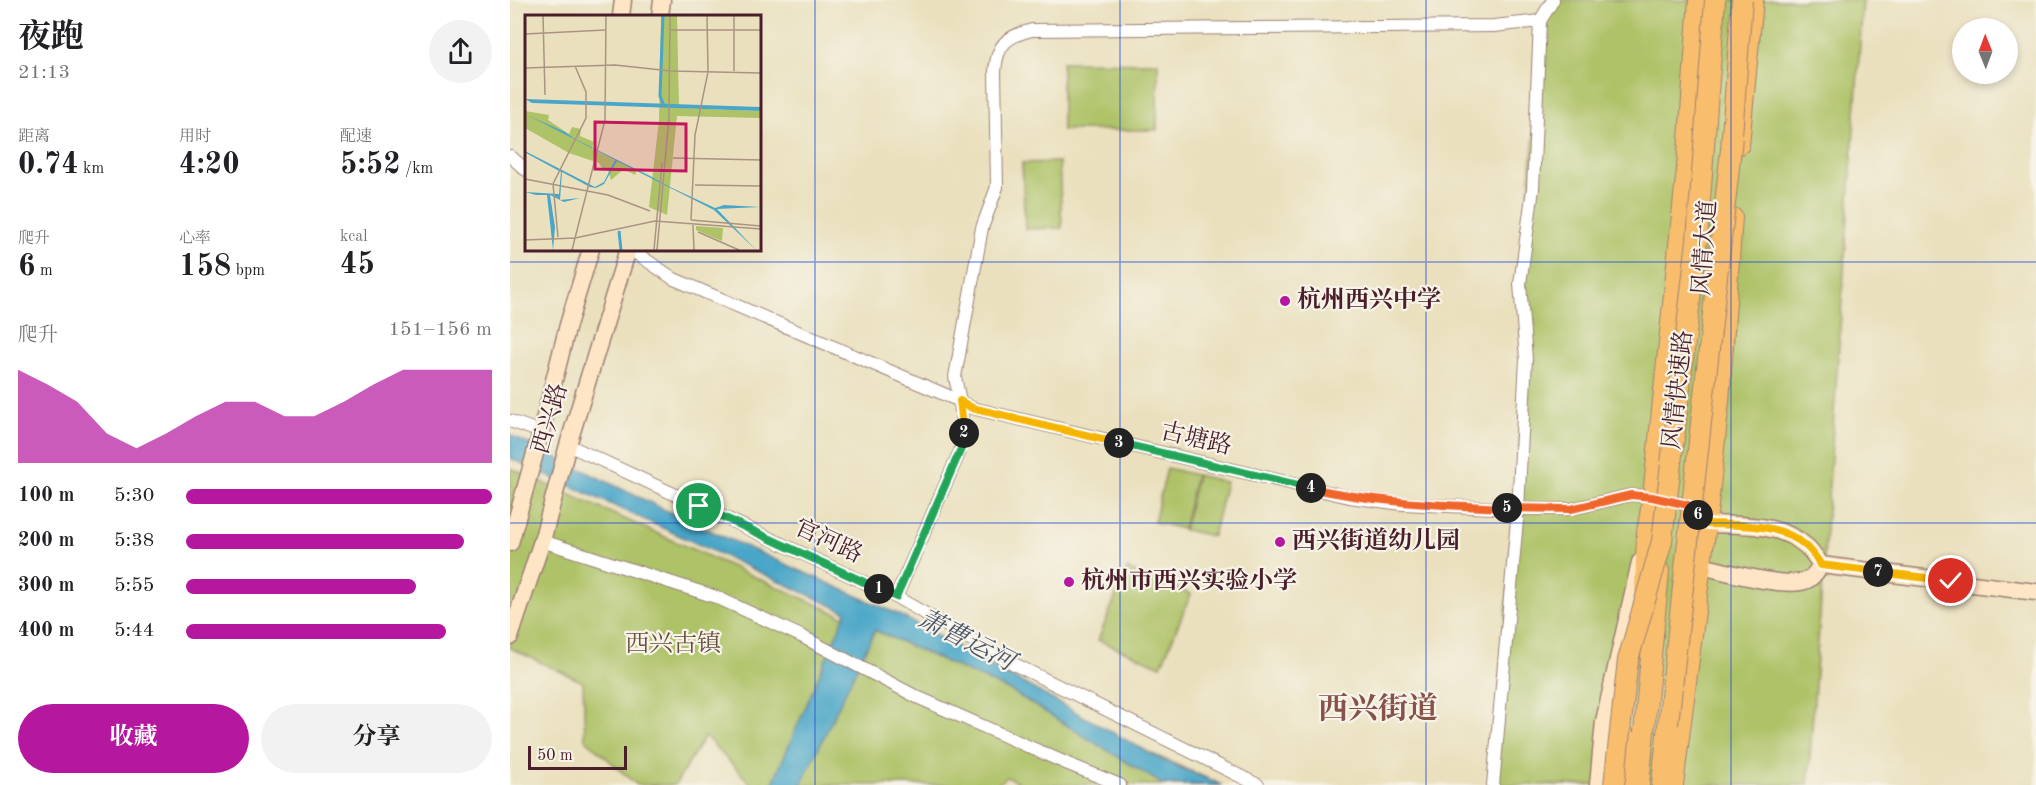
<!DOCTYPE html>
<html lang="zh">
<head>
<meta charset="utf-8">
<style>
	:root { --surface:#fff; --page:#f2f2f2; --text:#202124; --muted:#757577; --accent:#b5179e }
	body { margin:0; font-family:"Old Standard TT","Noto Serif SC",serif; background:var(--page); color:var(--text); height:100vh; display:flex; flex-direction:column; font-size:22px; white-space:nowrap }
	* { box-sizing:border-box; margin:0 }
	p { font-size:20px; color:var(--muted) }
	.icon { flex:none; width:33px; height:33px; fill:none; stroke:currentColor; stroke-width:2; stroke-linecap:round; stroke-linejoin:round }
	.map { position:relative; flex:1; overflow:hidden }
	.side { display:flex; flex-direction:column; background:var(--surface); width:510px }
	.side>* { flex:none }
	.needle { width:39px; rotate:359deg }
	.tools { position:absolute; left:1442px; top:18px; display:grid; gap:12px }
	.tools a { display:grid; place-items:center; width:66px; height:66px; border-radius:50%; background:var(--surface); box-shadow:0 3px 9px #0003; font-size:30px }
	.scale { position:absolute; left:18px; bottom:15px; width:99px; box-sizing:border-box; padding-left:6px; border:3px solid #4a1f2b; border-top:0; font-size:16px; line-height:21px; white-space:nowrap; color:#4a1f2b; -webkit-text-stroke:4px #f7f3e8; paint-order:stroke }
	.pin { position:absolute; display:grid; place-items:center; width:51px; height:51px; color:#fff; margin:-26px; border:3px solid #fff; border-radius:50%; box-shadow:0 2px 6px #0007 }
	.km { position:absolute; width:30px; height:30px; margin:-15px; border-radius:50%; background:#222; color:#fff; font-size:16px; line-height:30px; text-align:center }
	.round { display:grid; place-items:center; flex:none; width:63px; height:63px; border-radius:32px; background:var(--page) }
	.summary { display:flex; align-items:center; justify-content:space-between; height:102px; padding:0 18px }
	h1 { font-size:33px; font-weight:700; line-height:45px }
	.metrics { display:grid; grid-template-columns:repeat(3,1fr); gap:9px; height:102px; padding:6px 18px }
	.metrics div { display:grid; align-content:center }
	.metrics b { font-size:30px; font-weight:700 }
	.metrics small { font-size:16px; font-weight:400 }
	.metrics p { font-size:16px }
	.chart { height:168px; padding:12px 18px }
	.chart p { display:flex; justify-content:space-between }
	.chart svg { width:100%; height:108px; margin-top:6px; fill:var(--accent); opacity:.7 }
	.primary-button { display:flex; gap:12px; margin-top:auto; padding:12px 18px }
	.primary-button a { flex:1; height:69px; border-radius:36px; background:var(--accent); color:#fff; font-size:24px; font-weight:700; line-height:69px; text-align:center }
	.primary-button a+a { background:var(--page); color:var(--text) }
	ul { padding:0 18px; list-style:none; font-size:20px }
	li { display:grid; grid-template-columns:96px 72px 1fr; align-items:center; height:45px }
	li i { height:15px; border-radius:8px; background:var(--accent) }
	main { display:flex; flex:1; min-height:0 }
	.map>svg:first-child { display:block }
</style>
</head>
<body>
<main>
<section class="side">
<div class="summary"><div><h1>夜跑</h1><p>21:13</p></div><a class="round"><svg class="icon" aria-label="share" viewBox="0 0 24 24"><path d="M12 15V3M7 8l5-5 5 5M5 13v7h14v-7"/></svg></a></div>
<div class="metrics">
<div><p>距离</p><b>0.74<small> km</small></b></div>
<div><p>用时</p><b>4:20</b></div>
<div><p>配速</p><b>5:52<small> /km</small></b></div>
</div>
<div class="metrics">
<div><p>爬升</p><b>6<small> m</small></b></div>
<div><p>心率</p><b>158<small> bpm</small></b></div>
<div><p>kcal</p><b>45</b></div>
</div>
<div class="chart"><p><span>爬升</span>151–156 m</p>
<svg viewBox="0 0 160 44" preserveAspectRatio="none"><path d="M0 44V6L10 12L20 19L30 32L40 38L50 32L60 25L70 19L80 19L90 25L100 25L110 19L120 12L130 6L140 6L150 6L160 6V44z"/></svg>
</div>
<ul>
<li><b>100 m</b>5:30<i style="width:100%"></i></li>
<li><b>200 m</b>5:38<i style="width:91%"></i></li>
<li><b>300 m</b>5:55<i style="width:75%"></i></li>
<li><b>400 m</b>5:44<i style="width:85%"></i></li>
</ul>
<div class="primary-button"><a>收藏</a><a>分享</a></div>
</section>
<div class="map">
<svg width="1526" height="785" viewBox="0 0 1526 785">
	<rect width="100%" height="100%" fill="#f7f3e8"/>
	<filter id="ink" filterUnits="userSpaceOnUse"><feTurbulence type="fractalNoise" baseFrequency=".0167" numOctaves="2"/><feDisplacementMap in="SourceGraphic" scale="12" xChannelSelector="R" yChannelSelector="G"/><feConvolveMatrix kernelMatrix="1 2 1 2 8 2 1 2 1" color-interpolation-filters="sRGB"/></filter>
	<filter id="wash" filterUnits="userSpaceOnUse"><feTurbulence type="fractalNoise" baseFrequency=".008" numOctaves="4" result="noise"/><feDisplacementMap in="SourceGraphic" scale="24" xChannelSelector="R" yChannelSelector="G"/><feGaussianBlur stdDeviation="1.35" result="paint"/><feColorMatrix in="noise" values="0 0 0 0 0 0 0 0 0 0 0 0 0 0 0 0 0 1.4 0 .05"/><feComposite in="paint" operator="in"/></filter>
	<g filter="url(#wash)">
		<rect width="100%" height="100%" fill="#eae0bd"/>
		<g fill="#aec267" stroke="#7c7049" stroke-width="1.5">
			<polygon points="1037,0 1353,0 1298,785 983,785 1016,359 1010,284"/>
			<polygon points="552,62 648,63 647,130 552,130"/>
			<polygon points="549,162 552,228 515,229 512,163"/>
			<polygon points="0,468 708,783 708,785 513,785 497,777 487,785 242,785 195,736 165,785 127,785 75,739 73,682 0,648"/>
			<polygon points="657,468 686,475 673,529 644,522"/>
			<polygon points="687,475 716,482 703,536 674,530"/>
			<polygon points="617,569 681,594 651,666 588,640"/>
		</g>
		<polygon fill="#4aa6c8" stroke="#4a627a" stroke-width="1.5" points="0,435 176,520 390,615 654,761 712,785 652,784 501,691 365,630 291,785 262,785 336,612 0,458"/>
	</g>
	<g filter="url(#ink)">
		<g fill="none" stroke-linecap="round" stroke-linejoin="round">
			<g stroke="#9a8074" stroke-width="14">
				<g id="minor">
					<polyline points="0,156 16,170"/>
					<polyline points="120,249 164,279 450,401 462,408 839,497 892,504 1008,509 1061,509 1121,495 1142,497 1178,505 1186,512"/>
					<polyline points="0,421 31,432"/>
					<polyline points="58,445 386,597 504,664 748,785"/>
					<polyline points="32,541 206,597 291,636 407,697 558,764 610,785"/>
					<path d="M386 597 454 442 450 401 445 377 472 228 487 187 485 71C487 44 497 36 522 30L984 26 1030 21 1043 0"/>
					<polyline points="983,785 1008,509 1016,359 1010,284 1023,189 1030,21"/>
				</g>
			</g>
			<g stroke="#9a8074" stroke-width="19">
				<g id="secondary">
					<polyline points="111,16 113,0"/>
					<polyline points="150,16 152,0"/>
					<polyline points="0,543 31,432 58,325 81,249"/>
					<polyline points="1311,565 1526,592"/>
					<path d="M1192 566C1214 571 1281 591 1299 579 1304 576 1308 569 1311 565 1307 559 1302 551 1296 546 1270 523 1230 525 1197 524"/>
					<polyline points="0,637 32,541 58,445 118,249"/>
					<polyline points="1088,785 1094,721 1130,562"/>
				</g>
			</g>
			<g stroke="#9a8074" stroke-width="20">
				<g id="primary">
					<polyline points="1230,145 1244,0"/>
					<polyline points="1134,590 1136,532 1142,497 1176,168 1188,0"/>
					<polyline points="1114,785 1118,739"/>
					<polyline points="1164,785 1197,524 1210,401 1223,217"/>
				</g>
			</g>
			<g stroke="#9a8074" stroke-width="22">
				<g id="trunk">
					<polyline points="1129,785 1149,571"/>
					<polyline points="1152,785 1158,724"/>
				</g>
			</g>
			<use href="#minor" stroke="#fff" stroke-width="12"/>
			<use href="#secondary" stroke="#fde5c5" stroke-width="16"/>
			<use href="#primary" stroke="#f9be6d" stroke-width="18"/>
			<use href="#trunk" stroke="#f9be6d" stroke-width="20"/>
			<g stroke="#9a8074" stroke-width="22" stroke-linecap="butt">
				<g id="trunk-bridge">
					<polyline points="1158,724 1221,149 1232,0"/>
					<polyline points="1104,785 1118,660 1152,541 1187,240 1205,0"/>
				</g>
			</g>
			<use href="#trunk-bridge" stroke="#f9be6d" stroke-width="20"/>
		</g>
	</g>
	<g fill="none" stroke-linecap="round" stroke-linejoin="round" filter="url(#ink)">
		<g stroke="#fff" stroke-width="12">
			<polyline id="split-1" points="189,506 369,589"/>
		</g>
		<g stroke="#fff" stroke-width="12">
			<polyline id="split-2" points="369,589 386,597 454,442 454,433"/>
		</g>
		<g stroke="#fff" stroke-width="12">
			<polyline id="split-3" points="454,433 450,401 462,408 609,443"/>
		</g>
		<g stroke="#fff" stroke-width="12">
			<polyline id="split-4" points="609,443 801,488"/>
		</g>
		<g stroke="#fff" stroke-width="12">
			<path id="split-5" d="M801 488C867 503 930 505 997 508"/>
		</g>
		<g stroke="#fff" stroke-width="12">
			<polyline id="split-6" points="997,508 1061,509 1121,495 1142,497 1178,505 1188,515"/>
		</g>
		<g stroke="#fff" stroke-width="12">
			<path id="split-7" d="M1188 515 1197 524C1230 525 1270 523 1296 546 1302 551 1307 559 1311 565L1368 572"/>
		</g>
		<g stroke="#fff" stroke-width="12">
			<polyline id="split-8" points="1368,572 1441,581"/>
		</g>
		<use href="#split-1" stroke="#22a559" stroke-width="8"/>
		<use href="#split-2" stroke="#22a559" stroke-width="8"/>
		<use href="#split-3" stroke="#f5b400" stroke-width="8"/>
		<use href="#split-4" stroke="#22a559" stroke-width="8"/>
		<use href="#split-5" stroke="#f0652b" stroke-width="8"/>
		<use href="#split-6" stroke="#f0652b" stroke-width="8"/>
		<use href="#split-7" stroke="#f5b400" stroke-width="8"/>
		<use href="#split-8" stroke="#f5b400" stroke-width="8"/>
	</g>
	<path fill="none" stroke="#1d4ed8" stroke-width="1.5" stroke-opacity="0.55" d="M305 0V785M610 0V785M916 0V785M1221 0V785M0 262H1526M0 523H1526"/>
	<g fill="#b5179e" stroke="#f7f3e8" stroke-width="2">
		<circle cx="775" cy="301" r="6"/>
		<circle cx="770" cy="542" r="6"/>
		<circle cx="559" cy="582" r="6"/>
	</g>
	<g text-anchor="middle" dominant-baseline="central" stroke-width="4.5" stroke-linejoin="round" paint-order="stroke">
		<g font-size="24" fill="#4a1f2b" stroke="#f7f3e8">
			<text transform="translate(1196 248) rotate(-86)">风情大道</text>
			<text transform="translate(1169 390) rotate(-84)">风情快速路</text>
			<text transform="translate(41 419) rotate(-74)">西兴路</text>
			<text transform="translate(686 440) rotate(13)">古塘路</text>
			<text transform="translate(318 542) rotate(25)">官河路</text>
		</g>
		<g font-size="24" font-weight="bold" fill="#4a1f2b" stroke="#f7f3e8" text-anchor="start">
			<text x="787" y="301">杭州西兴中学</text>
			<text x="782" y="542">西兴街道幼儿园</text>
			<text x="571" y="582">杭州市西兴实验小学</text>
		</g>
		<g font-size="24" fill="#68503d" stroke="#f7f3e8">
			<text x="163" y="645">西兴古镇</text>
		</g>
		<g font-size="26" font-style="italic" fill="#4a556a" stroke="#f7f3e8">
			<text transform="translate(456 641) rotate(27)">萧曹运河</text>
		</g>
		<g font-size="30" font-weight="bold" fill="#86524a" stroke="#f7f3e8">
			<text x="868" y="710">西兴街道</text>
		</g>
	</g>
	<g transform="translate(15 15)">
		<rect width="236" height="236" fill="#eae0bd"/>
		<path d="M136 0H152L154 93 235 96V103L152 101 142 200 124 192 134 105ZM0 96 24 100 23 105 44 119 47 112 56 114 55 121 69 127 67 134 112 155 110 160 99 154 86 165 82 152 79 156 74 148 44 138 0 113ZM171 211 198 213 197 226 171 215Z" fill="#aec267"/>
		<path d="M0 84 235 92 236 96 7 88ZM4 101 40 117 50 124 125 161 145 172 190 193 199 190 235 192 192 194 231 235 189 195 92 146 79 169 71 173 65 172 37 157 35 185 55 183 39 187 25 180 30 212 28 235 22 180H11L0 177 34 179 36 157 1 138 0 136 70 172 79 167 90 145Z" fill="#4aa6c8"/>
		<path fill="none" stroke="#4aa6c8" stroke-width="3" d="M138 0 135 81 139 91M94 216 96 235"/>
		<path fill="none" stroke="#aa9383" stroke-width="1.5" d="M18 0 20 80M146 15H236M0 19 80 15M0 53 90 50 146 56 236 58M209 56V0M148 143 236 145M0 164 83 180 125 196M170 170 236 171M0 183V235M166 205 170 120 183 57 182 0M166 205 236 211M168 210 169 235M173 217 214 235M33 222 28 169 61 103V77L50 51M0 225 50 223 130 206 236 214M47 235 80 105 81 0M129 235 137 148M132 235 144 102 145 0"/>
		<path fill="#c2185b" fill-opacity="0.15" stroke="#c2185b" stroke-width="3" d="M70 107 161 109V156L70 154Z"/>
		<rect width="236" height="236" fill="none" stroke="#4a1f2b" stroke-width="3"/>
	</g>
</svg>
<div class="tools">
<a><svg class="needle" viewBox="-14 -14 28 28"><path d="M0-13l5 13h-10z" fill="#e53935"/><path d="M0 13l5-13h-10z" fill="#757577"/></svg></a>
</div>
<div class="scale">50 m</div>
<div class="pin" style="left:189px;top:506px;background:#1e9e55"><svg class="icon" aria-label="arrive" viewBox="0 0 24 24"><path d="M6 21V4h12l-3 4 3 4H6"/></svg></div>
<div class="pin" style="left:1441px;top:581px;background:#d93025"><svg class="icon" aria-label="check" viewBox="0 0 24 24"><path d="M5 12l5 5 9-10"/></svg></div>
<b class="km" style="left:369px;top:589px">1</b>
<b class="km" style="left:454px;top:433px">2</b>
<b class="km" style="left:609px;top:443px">3</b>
<b class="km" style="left:801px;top:488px">4</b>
<b class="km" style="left:997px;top:508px">5</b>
<b class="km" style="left:1188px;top:515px">6</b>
<b class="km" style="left:1368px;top:572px">7</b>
</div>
</main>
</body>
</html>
